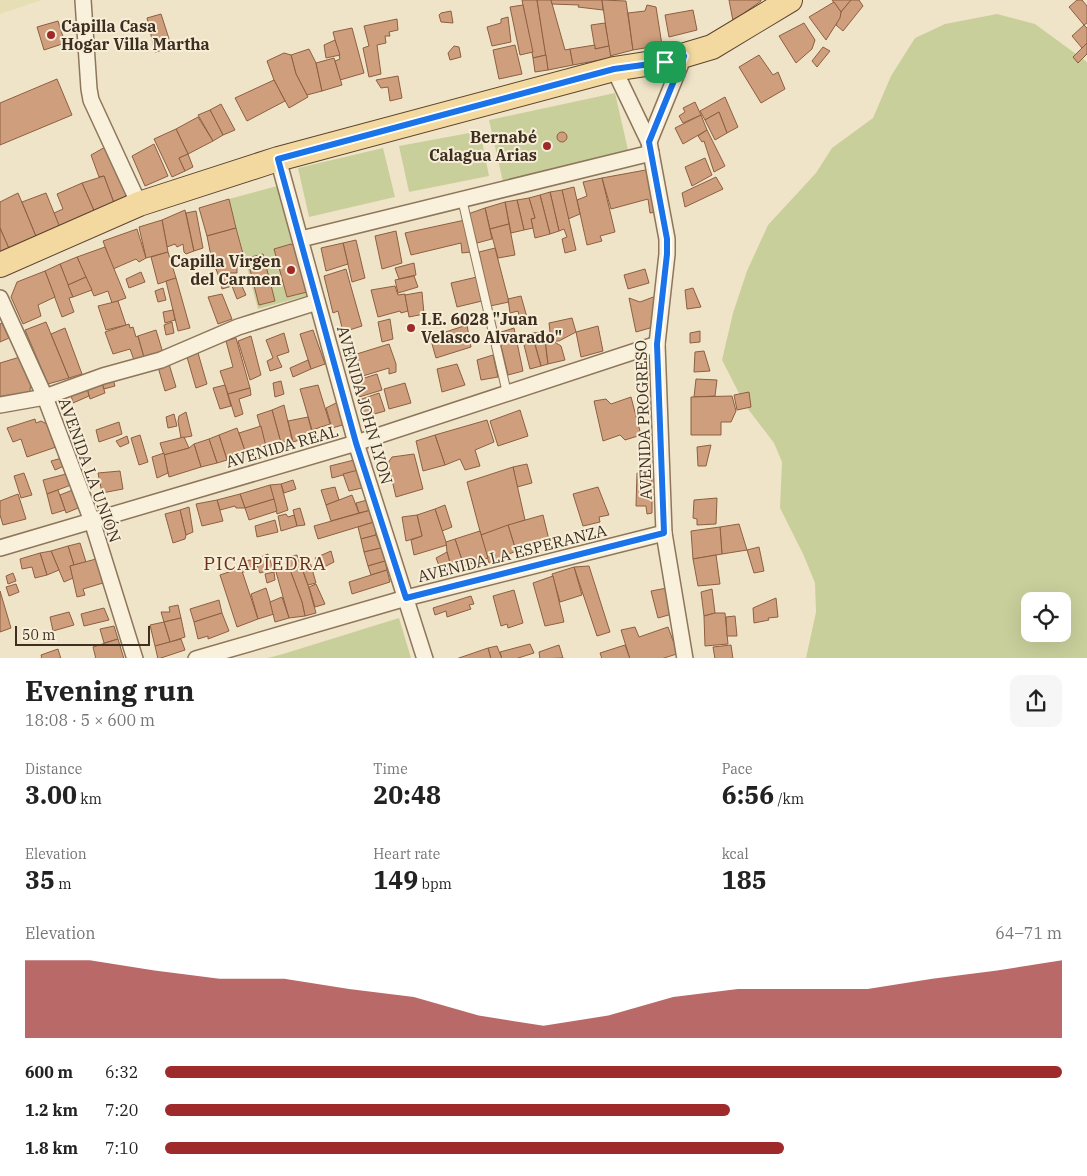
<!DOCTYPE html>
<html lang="en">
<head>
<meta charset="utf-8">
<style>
	:root { --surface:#fff; --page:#f6f6f6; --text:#222; --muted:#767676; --accent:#9e2a2b }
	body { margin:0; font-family:"IBM Plex Serif",serif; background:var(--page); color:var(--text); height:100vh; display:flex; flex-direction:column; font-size:19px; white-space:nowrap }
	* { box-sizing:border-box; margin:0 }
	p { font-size:16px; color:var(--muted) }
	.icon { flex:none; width:28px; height:28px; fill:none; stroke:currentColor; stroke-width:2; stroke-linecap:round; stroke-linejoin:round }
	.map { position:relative; height:658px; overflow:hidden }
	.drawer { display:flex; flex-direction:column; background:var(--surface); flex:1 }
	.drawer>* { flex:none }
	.controls { position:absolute; left:1021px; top:592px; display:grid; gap:10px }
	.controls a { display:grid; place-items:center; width:50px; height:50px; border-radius:10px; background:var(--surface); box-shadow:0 5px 20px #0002; font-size:25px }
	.scale { position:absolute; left:15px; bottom:12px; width:135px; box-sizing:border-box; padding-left:5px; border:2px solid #3d2e20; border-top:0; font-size:14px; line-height:18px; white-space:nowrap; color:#3d2e20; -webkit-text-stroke:4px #f7eed8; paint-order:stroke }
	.pin { position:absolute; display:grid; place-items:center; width:42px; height:42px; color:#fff; margin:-21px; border-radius:10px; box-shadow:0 2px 8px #0006 }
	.round { display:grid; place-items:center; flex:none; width:52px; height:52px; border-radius:10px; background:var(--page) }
	.summary { display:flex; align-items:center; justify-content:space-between; height:85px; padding:0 25px }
	h1 { font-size:28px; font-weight:700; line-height:38px }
	.stats { display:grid; grid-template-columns:repeat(3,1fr); gap:8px; height:85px; padding:5px 25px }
	.stats div { display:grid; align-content:center }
	.stats b { font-size:25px; font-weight:700 }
	.stats small { font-size:14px; font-weight:400 }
	.stats p { font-size:14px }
	.chart { height:140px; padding:10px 25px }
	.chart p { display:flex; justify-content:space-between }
	.chart svg { width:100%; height:90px; margin-top:5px; fill:var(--accent); opacity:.7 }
	ul { padding:0 25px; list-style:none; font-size:16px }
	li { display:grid; grid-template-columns:80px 60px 1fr; align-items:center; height:38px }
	li i { height:12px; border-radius:6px; background:var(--accent) }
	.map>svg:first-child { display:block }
</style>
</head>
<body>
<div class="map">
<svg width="1087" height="659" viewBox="0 0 1087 659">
	<rect width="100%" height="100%" fill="#f0e4c8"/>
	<polygon fill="#e6deb5" points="0,0 42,0 0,14"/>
	<g fill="#c9cf9b" fill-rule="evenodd">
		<path d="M997 14 1035 24 1087 62V658H806L816 612 815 583 804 556 780 508 782 462 774 443 745 405 722 360 733 313 747 271 768 225 816 173 832 148 873 118 891 76 915 38 945 24ZM1030 601H1062V634H1030Z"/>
		<polygon points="615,93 629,154 503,182 489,120"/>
		<polygon points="480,131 489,176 409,192 399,146"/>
		<polygon points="383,148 395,197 309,217 298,168"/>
		<polygon points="281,185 310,295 258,309 229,199"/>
		<polygon points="399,618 411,658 268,658 283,654"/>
	</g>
	<g fill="#cf9f7d" stroke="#8d5f41">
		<polygon points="522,0 537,0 546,55 533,58"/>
		<polygon points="537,0 551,0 565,50 570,49 573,65 548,70"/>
		<polygon points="551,0 602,0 603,10 578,7 579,5 552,4"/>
		<polygon points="602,0 626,1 633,50 610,56"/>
		<polygon points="729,0 761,0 761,1 733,21"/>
		<polygon points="832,0 851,0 841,12"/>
		<polygon points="851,0 859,0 863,6 843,31 836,25 841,12"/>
		<polygon points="1077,0 1082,0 1087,6 1087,23 1084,25 1069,7"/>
		<polygon points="834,2 841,12 840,18 826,40 809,17"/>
		<polygon points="523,5 533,52 520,55 510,7"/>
		<polygon points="647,5 656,7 662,45 633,50 628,13 645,11"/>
		<polygon points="693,10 697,30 669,37 665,15"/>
		<polygon points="451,11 453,23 441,22 439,15 441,13"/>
		<polygon points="161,14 172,48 155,52 147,18"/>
		<polygon points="508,17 511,42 492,46 487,27 501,23 501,19"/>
		<polygon points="397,19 398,30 389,32 390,36 385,36 386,43 377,45 381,74 369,77 363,48 369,46 364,26"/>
		<polygon points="58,21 65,43 44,50 37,27"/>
		<polygon points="605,23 609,46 595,49 591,25"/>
		<polygon points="804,23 815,40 812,49 796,63 779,36"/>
		<polygon points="1084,25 1087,28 1087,43 1082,48 1072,36"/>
		<polygon points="352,28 364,73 340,80 335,61 340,59 333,32"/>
		<polygon points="335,40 340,55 326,58 324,45"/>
		<polygon points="1087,43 1087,54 1078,63 1073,57"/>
		<polygon points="515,45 522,74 499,79 493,50"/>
		<polygon points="595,45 595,49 609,46 611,58 573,65 570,49"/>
		<polygon points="454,46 459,47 461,57 450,60 448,53"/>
		<polygon points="823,47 830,51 817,67 812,61"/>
		<polygon points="309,49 316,63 322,91 307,95 296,74 291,55"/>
		<polygon points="284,53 291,55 296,74 308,97 289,108 274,80 267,61"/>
		<polygon points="546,55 548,70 535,72 533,58"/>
		<polygon points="759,55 773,75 778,72 785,89 761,103 739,67"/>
		<polygon points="334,58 342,85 322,91 316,63"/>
		<polygon points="398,76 402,98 390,101 388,87 381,88 376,80"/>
		<polygon points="57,79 72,115 0,145 0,103"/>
		<polygon points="274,80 285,101 247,121 235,98"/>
		<polygon points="725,97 738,127 727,133 719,112 705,120 700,111"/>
		<polygon points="695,102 701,115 683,123 679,116 685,112 683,108"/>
		<polygon points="221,104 235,130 223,135 210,110"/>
		<polygon points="210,110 223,135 213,141 198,115"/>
		<polygon points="719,112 727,133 715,140 705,120"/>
		<polygon points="701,115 707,130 683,144 675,128"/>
		<polygon points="198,117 213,141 188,154 176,129"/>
		<polygon points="176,129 188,154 179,158 185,171 172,177 154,139"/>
		<polygon points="707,130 725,166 714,172 704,141 702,142 698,136"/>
		<circle cx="562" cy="137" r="5"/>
		<polygon points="154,144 168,176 145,186 132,156"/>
		<polygon points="107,146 129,196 114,203 104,176 99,177 91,155"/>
		<polygon points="188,154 193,167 185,171 179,158"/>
		<polygon points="705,158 712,175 692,186 685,167"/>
		<polygon points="651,169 657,212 650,213 648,199 611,209 602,178"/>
		<polygon points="104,176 114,203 95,213 82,183"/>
		<polygon points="716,177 723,189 685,207 682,193"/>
		<polygon points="602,178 615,232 600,236 602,241 587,245 577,200 587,196 583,182"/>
		<polygon points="82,183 95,213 59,227 54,213 63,209 57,194"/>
		<polygon points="574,187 580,214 568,219 562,190"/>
		<polygon points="562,190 576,250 565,253 562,239 567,237 564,229 559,231 550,192"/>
		<polygon points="550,192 559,231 550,234 540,195"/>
		<polygon points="18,193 38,241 10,251 0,228 0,202"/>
		<polygon points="46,193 61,230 38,241 22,202"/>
		<polygon points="540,195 550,234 535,238 531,219 535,218 529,198"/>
		<polygon points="529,198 535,218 531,219 533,228 524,230 517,200"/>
		<polygon points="229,199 236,228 207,236 199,208"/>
		<polygon points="517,200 524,230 511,233 505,202"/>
		<polygon points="505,202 509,224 490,229 485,208"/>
		<polygon points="485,208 492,239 477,243 468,214"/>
		<polygon points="185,210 194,251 186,254 184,252 183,244 177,247 175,244 167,247 162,220"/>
		<polygon points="196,211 203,248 194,251 186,213"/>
		<polygon points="162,220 168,252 146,258 139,227"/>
		<polygon points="465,220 471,252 462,253 461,243 411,255 405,233"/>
		<polygon points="509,224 515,255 498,258 490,229"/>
		<polygon points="0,228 10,251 0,254"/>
		<polygon points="236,228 245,261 237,261 237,273 230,273 219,277 211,256 207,236"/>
		<polygon points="137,229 146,258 139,262 136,259 113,269 103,241"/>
		<polygon points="396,231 402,263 382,269 375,236"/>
		<polygon points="356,240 365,278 352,282 343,243"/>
		<polygon points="343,243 348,264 326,271 321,248"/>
		<polygon points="291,244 295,247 307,292 287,297 274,249"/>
		<polygon points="105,247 126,298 112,303 108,291 94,296 77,257"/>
		<polygon points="495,248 509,302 490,306 479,252"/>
		<polygon points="168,252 176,278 158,284 151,257"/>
		<polygon points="263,254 275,301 259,305 247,258"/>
		<polygon points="77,257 86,277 68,285 60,264"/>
		<polygon points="414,263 416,275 399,279 395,268"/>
		<polygon points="60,264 73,297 69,298 74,312 62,317 45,271"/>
		<polygon points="346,269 362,326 343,332 338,311 333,313 324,276"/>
		<polygon points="645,269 649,283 628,289 624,275"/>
		<polygon points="45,271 55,297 38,305 41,316 23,324 11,297 17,282"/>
		<polygon points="141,272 145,282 129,288 126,279"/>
		<polygon points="228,274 232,286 222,289 219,277"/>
		<polygon points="414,276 418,287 398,293 395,280"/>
		<polygon points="86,277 92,290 73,297 68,285"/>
		<polygon points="477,277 482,301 457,307 451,283"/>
		<polygon points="176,278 190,328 178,331 166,281"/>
		<polygon points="241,284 246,295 237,299 232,286"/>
		<polygon points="395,286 398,295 405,294 408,311 401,313 400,311 378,317 371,290"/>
		<polygon points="163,288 166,300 158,302 155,291"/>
		<polygon points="693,288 701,307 687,309 685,290"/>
		<polygon points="422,292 424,314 409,317 405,295"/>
		<polygon points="222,294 232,319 218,324 208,297"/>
		<polygon points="521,296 528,321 521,323 518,311 510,313 508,299"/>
		<polygon points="656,296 655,317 650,328 636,332 629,298 640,302"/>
		<polygon points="118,301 126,325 106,330 98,306"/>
		<polygon points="173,310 175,320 165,323 163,312"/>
		<polygon points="572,318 576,332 559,341 551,341 549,323"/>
		<polygon points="390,319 393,339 382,342 378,322"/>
		<polygon points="46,322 69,378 48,384 25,330"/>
		<polygon points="172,322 174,333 166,335 164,325"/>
		<polygon points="2,323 9,338 0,342 0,324"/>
		<polygon points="129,324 130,328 133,327 136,337 138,336 144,357 134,360 130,349 113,354 105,332"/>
		<polygon points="467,325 471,347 436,358 430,337"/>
		<polygon points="598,326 603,351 581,357 576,332"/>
		<polygon points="65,328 82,374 69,378 51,334"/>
		<polygon points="514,328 523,371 508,375 498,333"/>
		<polygon points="156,330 163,353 144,357 138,336"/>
		<polygon points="313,330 325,364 311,369 300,334"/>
		<polygon points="700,331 700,342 690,343 690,333"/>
		<polygon points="544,332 548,364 541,366 532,333"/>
		<polygon points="284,333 289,352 277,356 282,367 270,371 267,361 273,358 266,340"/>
		<polygon points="251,336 261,375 250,380 238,341"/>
		<polygon points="236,338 250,388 228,394 220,371 233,367 226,341"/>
		<polygon points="533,338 541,366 530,369 523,341"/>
		<polygon points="548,338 561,346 565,360 548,364 545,339"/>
		<polygon points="389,344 396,364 396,372 389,374 389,368 353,379 347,357"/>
		<polygon points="704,351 710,371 694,372 695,352"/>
		<polygon points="198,353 207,384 196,388 187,357"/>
		<polygon points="493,355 498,377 481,380 477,360"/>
		<polygon points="20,357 31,380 30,391 27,395 0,399 0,363"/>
		<polygon points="308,360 311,369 293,377 290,368"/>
		<polygon points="169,364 176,387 165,391 158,367"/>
		<polygon points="457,364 465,385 442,392 437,369"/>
		<polygon points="377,374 382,390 359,397 355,381"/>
		<polygon points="113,379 115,386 104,389 102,383"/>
		<polygon points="696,379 717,380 715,396 694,397"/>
		<polygon points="281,381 284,394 275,397 273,383"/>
		<polygon points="102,383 105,393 90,399 87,388"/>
		<polygon points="405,383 411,403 389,409 384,389"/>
		<polygon points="225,385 231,406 220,409 213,388"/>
		<polygon points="318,385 330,424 312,430 300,389"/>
		<polygon points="87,388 89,396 73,403 71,395"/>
		<polygon points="250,388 251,395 239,399 243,414 235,417 228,394"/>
		<polygon points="749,392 751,407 737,410 734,395"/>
		<polygon points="379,393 385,411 364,417 359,400"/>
		<polygon points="732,396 736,411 731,422 721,422 721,435 691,435 691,397"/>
		<polygon points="631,397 641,435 625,440 620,435 603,441 594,401 606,399 611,404"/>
		<polygon points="338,402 346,424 332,428 326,408"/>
		<polygon points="284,405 292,439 281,443 272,410"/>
		<polygon points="272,410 281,443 266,447 257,415"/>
		<polygon points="520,410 528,436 498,446 490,421"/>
		<polygon points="186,412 192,436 181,438 178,421 179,416"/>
		<polygon points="174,414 177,426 168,428 166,417"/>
		<polygon points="308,417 313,436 293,442 288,421"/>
		<polygon points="35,419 36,423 41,421 47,424 50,423 59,446 27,457 21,439 13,442 7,428"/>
		<polygon points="487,420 494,442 475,450 480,466 465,470 460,459 445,465 435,435"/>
		<polygon points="119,422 122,434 99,442 96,430"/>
		<polygon points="261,426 266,447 246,454 239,433"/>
		<polygon points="237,428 246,454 227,460 219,435"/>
		<polygon points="140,435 148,462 139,465 131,438"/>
		<polygon points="219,435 227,460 217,463 209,439"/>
		<polygon points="435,435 445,465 423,471 416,441"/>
		<polygon points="127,436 129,443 120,447 116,441"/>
		<polygon points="184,437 189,448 164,455 160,443"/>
		<polygon points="209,439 217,463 201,467 194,444"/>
		<polygon points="194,444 201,467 169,477 164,455 189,448"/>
		<polygon points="711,445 706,466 698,466 697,447"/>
		<polygon points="164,453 168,473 157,478 152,457"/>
		<polygon points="414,454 423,489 396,497 388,463 392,457"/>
		<polygon points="62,458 64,466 55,470 51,461"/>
		<polygon points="358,459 361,470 332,478 330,466"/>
		<polygon points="527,464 532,483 517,487 513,467"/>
		<polygon points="513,467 525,520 481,535 467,482"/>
		<polygon points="358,470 362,488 349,491 343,474"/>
		<polygon points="120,471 123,489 102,493 98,473"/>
		<polygon points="24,473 32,495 21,498 14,476"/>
		<polygon points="637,473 652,473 652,513 647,514 646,506 636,506"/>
		<polygon points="66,474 71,485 47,494 43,480"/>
		<polygon points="293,480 296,489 284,493 281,484"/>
		<polygon points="281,484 288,510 277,514 270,485"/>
		<polygon points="270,485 274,499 245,508 240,494"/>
		<polygon points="335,487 339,500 326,505 321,490"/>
		<polygon points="598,487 609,515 599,517 600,522 583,526 573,494"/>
		<polygon points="75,489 83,506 66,513 60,495"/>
		<polygon points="58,490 65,510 52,514 47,494"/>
		<polygon points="18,494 26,519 3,525 0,515 0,501"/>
		<polygon points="240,494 245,508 236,508 235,506 220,510 217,500"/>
		<polygon points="352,495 359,513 331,521 326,505"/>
		<polygon points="717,498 716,524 697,525 697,519 693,518 694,500"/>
		<polygon points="274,499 277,511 249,520 245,508"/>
		<polygon points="217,500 223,521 202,526 196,504"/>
		<polygon points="367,500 371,510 359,513 356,503"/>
		<polygon points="445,505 452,527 442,531 435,509"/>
		<polygon points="189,507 193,532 186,535 180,510"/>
		<polygon points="300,508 305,525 297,526 293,510"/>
		<polygon points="435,509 447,545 414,555 411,540 422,536 417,515"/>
		<polygon points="180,510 186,535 185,539 173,543 165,514"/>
		<polygon points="371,510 374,522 318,539 314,526"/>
		<polygon points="286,514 288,517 294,515 297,526 281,531 278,516"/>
		<polygon points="417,515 422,536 406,541 402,517"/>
		<polygon points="543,515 549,540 516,551 508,525"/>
		<polygon points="275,520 278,532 257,537 255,526"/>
		<polygon points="374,522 376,535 361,539 358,527"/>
		<polygon points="739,524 747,550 722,554 720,527"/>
		<polygon points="508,525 516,551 489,563 481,535"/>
		<polygon points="720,527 722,554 693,559 691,531"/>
		<polygon points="480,531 488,558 464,566 455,539"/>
		<polygon points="376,535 381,548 364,552 361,539"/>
		<polygon points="455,539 464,566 452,570 447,552 446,542"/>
		<polygon points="80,543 86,562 74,565 68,546"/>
		<polygon points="68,546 74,565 70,566 73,578 64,582 51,551"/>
		<polygon points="759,547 764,571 754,573 747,550"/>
		<polygon points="381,548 385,561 368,566 364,552"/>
		<polygon points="51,551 59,570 47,575 40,553"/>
		<polygon points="331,551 334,562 320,569 315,558"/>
		<polygon points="447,552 452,570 442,573 436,558"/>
		<polygon points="40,553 47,575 35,578 32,567 22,569 20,559"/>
		<polygon points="268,554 273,569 260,573 258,569 256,559"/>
		<polygon points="297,555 308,585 316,613 305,616 302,602 289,567 287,567 285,557"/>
		<polygon points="716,555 720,584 698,586 693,559"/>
		<polygon points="96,559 103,583 83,589 85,595 77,597 70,566"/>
		<polygon points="256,559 258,569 243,572 239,562"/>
		<polygon points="385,561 387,570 371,575 368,566"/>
		<polygon points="310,562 316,583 308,585 301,565"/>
		<polygon points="589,566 610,632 597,636 574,567"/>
		<polygon points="289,567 302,602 305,616 289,618 276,572"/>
		<polygon points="574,567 582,595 560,602 552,574"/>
		<polygon points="241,568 258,619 237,627 220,575"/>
		<polygon points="387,570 390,582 352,594 349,582"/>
		<polygon points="274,572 275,580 267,583 265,574"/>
		<polygon points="13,573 16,581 8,584 6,576"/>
		<polygon points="553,576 564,622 545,626 533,583"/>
		<polygon points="16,584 19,592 9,596 6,587"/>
		<polygon points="316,584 325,604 315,607 309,587"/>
		<polygon points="266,588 274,614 258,619 251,594"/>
		<polygon points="667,588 672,614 658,618 651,591"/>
		<polygon points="712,589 715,613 704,616 701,592"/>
		<polygon points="514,590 523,623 508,628 507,624 501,626 493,596"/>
		<polygon points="0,591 11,628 0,632"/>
		<polygon points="471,596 474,604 469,605 471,609 447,617 446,611 435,615 433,608"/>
		<polygon points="282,597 289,618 275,622 270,602"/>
		<polygon points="776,598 778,617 768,618 769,620 754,623 753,608"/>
		<polygon points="219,600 222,613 194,622 190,609"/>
		<polygon points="178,605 181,618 164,622 161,612 170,612 169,607"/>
		<polygon points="104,608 109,620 84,626 81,614"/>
		<polygon points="69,612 74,625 53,631 50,617"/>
		<polygon points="222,613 229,631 208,639 208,636 198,639 194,622"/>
		<polygon points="715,613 725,613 728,644 705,646 704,616"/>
		<polygon points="735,616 737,636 727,636 726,617"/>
		<polygon points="181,618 185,637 170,642 164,622"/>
		<polygon points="164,622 170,642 155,646 150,625"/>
		<polygon points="114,626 118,639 104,643 100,629"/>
		<polygon points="635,627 639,637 668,627 675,646 680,646 683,652 661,659 630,659 621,630"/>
		<polygon points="118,639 124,659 96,659 93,647"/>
		<polygon points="181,639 185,650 158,659 155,646"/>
		<polygon points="530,644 534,653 515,659 502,659 500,652"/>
		<polygon points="559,645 563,658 540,659 539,652"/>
		<polygon points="625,645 630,659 602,659 600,653"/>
		<polygon points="731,645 733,659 715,659 713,647"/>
		<polygon points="497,646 502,659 491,659 488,648"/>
		<polygon points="488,648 491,659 456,659"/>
		<polygon points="58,649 61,659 42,659 41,655"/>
	</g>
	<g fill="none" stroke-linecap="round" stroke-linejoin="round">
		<g stroke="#8d765c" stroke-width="10">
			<polyline id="lane" points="462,199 507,393"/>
		</g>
		<g stroke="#8d765c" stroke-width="18">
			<g id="street">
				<polyline points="83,0 89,89 91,100 139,204"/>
				<polyline points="614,69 649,142 667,239 667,254 657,344 664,533 685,659"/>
				<polyline points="649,142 684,56"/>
				<polyline points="278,159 356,443 425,659"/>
				<polyline points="301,239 651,153"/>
				<polyline points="0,298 45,397 92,521 135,659"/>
				<polyline points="0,405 45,397 103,376 161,360 238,327 317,302"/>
				<polyline points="0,548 356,443 657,344"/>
				<polyline points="196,659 406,598 664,533"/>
			</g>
		</g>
		<g stroke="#5b4430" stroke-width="26">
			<polyline id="primary" points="0,265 139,204 278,159 614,69 665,61 712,47 790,0"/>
		</g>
		<use href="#lane" stroke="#faf1dc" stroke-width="8"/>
		<use href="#street" stroke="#faf1dc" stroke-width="15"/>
		<use href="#primary" stroke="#f3d9a0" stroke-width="24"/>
	</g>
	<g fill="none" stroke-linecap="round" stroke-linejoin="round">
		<g stroke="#fff" stroke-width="10">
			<polygon id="route" points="684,56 649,142 667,239 667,254 657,344 664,533 406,598 356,443 278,159 614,69 665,62"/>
		</g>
		<use href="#route" stroke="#1a73e8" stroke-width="6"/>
	</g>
	<g fill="#9e2a2b" stroke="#f7eed8" stroke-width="2">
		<circle cx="51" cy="35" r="5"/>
		<circle cx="547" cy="146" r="5"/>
		<circle cx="291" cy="270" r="5"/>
		<circle cx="411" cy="328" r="5"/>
	</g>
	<g text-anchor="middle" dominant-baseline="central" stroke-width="4" stroke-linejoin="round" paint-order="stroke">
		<g font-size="16" font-weight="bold" fill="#3d2e20" stroke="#f7eed8" text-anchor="start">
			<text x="61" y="26">Capilla Casa<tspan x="61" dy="18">Hogar Villa Martha</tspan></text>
			<text x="537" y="137" text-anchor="end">Bernabé<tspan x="537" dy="18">Calagua Arias</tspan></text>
			<text x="281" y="261" text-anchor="end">Capilla Virgen<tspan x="281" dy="18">del Carmen</tspan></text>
			<text x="421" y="319">I.E. 6028 "Juan<tspan x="421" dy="18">Velasco Alvarado"</tspan></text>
		</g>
		<g font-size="16" fill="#3d2e20" stroke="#f7eed8">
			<text transform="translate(365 405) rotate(74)">AVENIDA JOHN LYON</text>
			<text transform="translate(643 420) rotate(-92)">AVENIDA PROGRESO</text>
			<text transform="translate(282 446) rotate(-16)">AVENIDA REAL</text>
			<text transform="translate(90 470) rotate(70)">AVENIDA LA UNIÓN</text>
			<text transform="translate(512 553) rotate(-14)">AVENIDA LA ESPERANZA</text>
		</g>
		<g font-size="19" letter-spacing="1" fill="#6b2e1e" stroke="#f7eed8">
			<text x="265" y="563">PICAPIEDRA</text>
		</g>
	</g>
</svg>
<div class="controls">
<a><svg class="icon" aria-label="locate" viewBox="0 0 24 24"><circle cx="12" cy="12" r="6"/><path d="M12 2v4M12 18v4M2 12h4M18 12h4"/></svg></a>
</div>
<div class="scale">50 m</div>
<div class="pin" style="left:665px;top:62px;background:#1e9e55"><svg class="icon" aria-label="arrive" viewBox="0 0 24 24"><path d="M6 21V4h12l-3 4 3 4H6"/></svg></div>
</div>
<section class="drawer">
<div class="summary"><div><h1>Evening run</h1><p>18:08 · 5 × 600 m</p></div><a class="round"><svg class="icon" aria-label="share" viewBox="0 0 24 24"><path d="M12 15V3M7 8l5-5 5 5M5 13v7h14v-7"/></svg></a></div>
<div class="stats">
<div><p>Distance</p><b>3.00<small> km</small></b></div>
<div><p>Time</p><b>20:48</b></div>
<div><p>Pace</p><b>6:56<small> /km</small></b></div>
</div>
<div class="stats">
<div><p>Elevation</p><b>35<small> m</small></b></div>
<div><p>Heart rate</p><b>149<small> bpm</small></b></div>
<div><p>kcal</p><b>185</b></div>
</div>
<div class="chart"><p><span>Elevation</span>64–71 m</p>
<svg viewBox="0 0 160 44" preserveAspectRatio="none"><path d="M0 44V6L10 6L20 11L30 15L40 15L50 20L60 24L70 33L80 38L90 33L100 24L110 20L120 20L130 20L140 15L150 11L160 6V44z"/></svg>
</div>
<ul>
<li><b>600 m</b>6:32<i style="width:100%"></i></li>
<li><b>1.2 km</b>7:20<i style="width:63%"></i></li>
<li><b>1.8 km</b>7:10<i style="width:69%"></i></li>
</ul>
</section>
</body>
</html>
